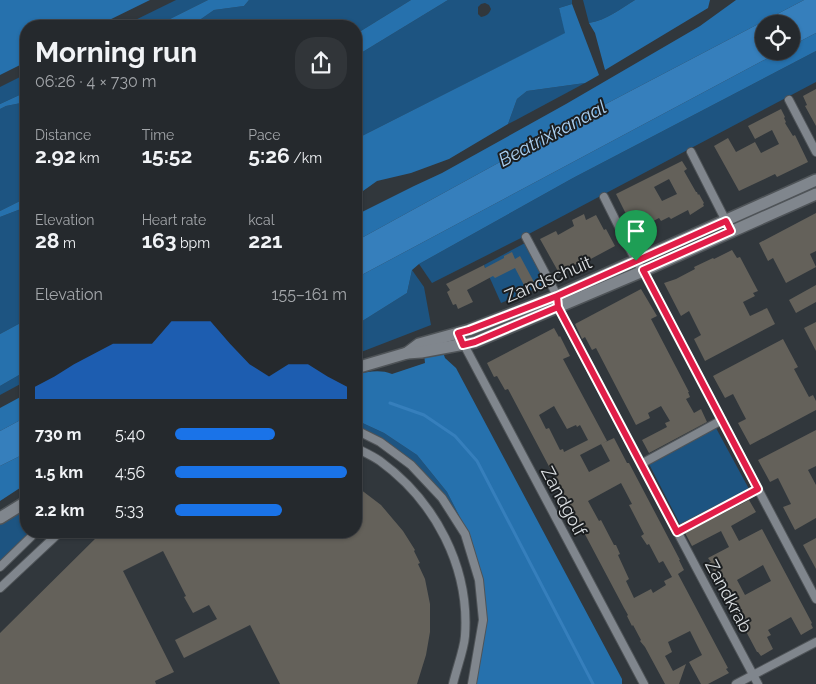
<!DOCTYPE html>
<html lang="en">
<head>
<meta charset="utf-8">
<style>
	:root { --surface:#25292d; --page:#313539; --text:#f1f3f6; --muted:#a3a6aa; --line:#424549; --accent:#1a73e8 }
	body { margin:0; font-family:Raleway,sans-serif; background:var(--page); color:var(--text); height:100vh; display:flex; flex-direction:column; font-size:19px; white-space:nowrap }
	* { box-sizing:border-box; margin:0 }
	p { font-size:16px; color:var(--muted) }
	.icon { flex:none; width:28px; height:28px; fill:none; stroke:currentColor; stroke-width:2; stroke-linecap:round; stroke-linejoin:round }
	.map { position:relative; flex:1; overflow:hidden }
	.panel { position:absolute; left:20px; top:20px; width:342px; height:518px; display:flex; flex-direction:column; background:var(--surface); border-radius:20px; box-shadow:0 1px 4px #0004,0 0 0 1px var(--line) }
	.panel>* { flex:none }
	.fabs { position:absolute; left:755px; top:15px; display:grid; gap:10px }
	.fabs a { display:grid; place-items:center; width:45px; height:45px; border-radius:50%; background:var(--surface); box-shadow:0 1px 4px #0004,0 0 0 1px var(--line); font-size:25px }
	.pin { position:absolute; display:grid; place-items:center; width:42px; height:42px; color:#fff; margin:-51px -21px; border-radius:50% 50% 50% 0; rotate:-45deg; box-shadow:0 0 5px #0007 }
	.pin .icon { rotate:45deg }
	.round { display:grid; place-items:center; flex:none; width:52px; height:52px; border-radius:20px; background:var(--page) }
	.summary { display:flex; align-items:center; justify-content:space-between; height:85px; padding:0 15px }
	h1 { font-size:28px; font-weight:700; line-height:38px }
	.stats { display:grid; grid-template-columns:repeat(3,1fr); gap:8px; height:85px; padding:5px 15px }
	.stats div { display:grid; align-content:center }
	.stats b { font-size:21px; font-weight:700 }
	.stats small { font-size:14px; font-weight:400 }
	.stats p { font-size:14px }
	.chart { height:140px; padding:10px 15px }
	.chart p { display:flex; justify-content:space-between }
	.chart svg { width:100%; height:90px; margin-top:5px; fill:var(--accent); opacity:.7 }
	ul { padding:0 15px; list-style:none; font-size:16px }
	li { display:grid; grid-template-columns:80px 60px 1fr; align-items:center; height:38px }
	li i { height:12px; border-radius:6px; background:var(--accent) }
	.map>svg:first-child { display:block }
</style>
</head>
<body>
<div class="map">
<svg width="816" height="684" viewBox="0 0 816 684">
	<rect width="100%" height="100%" fill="#31373c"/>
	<g fill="#1d5481" fill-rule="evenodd">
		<polygon points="176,0 208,0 156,26 123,26"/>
		<polygon points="249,0 411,0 356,34 356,26 191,26 214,10 244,6"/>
		<path d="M448 0H572V4L559 8 566 33 356 139V56ZM485 3 489 5 491 9C489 14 487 16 481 17L478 14V7L481 4Z"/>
		<path d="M583 0H635C620 9 607 20 589 23Z"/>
		<polygon points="816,51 816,82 525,236 432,283 419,264 573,178"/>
		<polygon points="26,74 26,92 0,104 0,87"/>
		<polygon points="585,83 516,120 508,124 517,99 527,91"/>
		<polygon points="26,102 26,198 0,211 0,109 6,106"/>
		<polygon points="26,207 26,320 0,334 0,217"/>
		<polygon points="525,243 547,284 501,303 484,265"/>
		<polygon points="412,270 424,287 431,325 356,354 356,325 407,293"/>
		<polygon points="26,371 26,381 0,395 0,386"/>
		<polygon points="356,420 384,433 417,455 447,492 468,533 444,496 356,427"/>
		<polygon points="716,428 749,489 681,526 649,464"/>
		<polygon points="26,507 26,531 33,531 0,564 0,524"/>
	</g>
	<g fill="#2671ad">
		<polygon points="0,0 150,0 97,26 26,26 26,62 0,75"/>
		<polygon points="208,0 249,0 244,6 214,10 191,26 156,26"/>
		<polygon points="411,0 448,0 356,56 356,34"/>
		<path d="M635 0H710L708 8 605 70 595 33 589 23C607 20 620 9 635 0Z"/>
		<polygon points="736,0 804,0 600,107 356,241 356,215 414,186 442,173 566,104 700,26"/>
		<polygon points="572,4 599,75 585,83 527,91 517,99 508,124 449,159 411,173 377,181 356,196 356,139 565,33 559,8"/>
		<polygon points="816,33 816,51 573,178 419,264 412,270 407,293 356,325 356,278 781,51 791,51 791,46"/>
		<polygon points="26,92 26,102 6,106 0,109 0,104"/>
		<polygon points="26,198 26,207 0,217 0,211"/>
		<polygon points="26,320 26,371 0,386 0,334"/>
		<path d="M443 352 445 358 456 368 622 679V684H476L487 620 483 579 468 533 447 492 417 455 384 433 356 420V374C368 372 380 369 392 374L425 363 424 354Z"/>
		<polygon points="26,394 26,417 0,431 0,408"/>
		<polygon points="26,453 26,484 0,501 0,466"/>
	</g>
	<g fill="#367fbc">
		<polygon points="804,0 816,0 816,33 791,46 791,24 764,24 764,51 781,51 356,278 356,241 600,107"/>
		<polygon points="26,417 26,453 0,466 0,431"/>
	</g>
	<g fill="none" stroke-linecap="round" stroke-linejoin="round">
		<polyline stroke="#367fbc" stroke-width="3" points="390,403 424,415 455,436 477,461 593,684"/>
	</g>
	<g fill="#64615a" fill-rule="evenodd">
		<polygon points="816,89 816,126 805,106 807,105 803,96"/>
		<polygon points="781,109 785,117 784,118 786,122 785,123 793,136 795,135 808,162 777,177 775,174 739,191 714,146 728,138 736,152 755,142 761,153 779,144 772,130 755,139 748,126"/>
		<path d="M682 161 687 169 684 171 696 192H697L698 195 699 194 704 203 703 204 704 206 690 215 688 210 671 219 669 217 661 221 659 218 644 226 648 234 637 239 627 220H629L616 194ZM669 179 677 194 662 201 654 187Z"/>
		<polygon points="816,213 816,251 810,254 816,267 786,283 773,258 768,261 759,243"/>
		<polygon points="584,214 586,220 596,215 604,230 606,229 615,246 587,261 586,259 559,273 540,239 556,231 558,235 574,226 572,220"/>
		<polygon points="732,250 737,258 740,257 758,291 753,293 755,296 743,302 750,316 767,308 775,324 705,361 694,339 701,335 689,311 681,316 664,283 676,279 695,269 694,267 713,258 714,259"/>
		<polygon points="512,252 515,259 520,256 534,282 525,287 515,268 495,278 493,276 467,290 473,302 458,309 456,304 453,305 447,292 450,290 446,284 484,265 485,268 504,258 504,256"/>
		<polygon points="816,285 816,302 796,313 789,300"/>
		<polygon points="641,289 657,316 651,319 689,392 688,392 690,397 686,399 694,413 701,409 707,422 649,453 642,440 667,427 665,423 670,421 661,406 648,413 650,418 636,425 596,348 592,350 585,337 582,339 575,324"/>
		<polygon points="816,322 816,351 804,328"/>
		<path d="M554 328 559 337 560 336 570 356 563 359 607 441 580 455 589 472 610 461 601 444 614 438 627 463H629L680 560H679L684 570 678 574 728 668 726 669 729 673 708 684H701L689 662 702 655 690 631 668 642 672 652 665 656 673 671 686 664 679 684H665L645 647 640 641 641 640 633 625 632 626 627 616 628 615 624 608 508 389 505 390 497 376 494 377 487 363ZM554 406 567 429 576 425 577 427 580 425 588 440 564 452 563 449 560 450 549 428 546 429 539 415ZM621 483 632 504 629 505 644 534 641 536 647 545 649 544 659 563 663 561 672 577 664 581 666 585 653 593 651 589 634 598 626 581 629 579 618 555 620 554 616 545H614L601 520 599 521 588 501Z"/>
		<polygon points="783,339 798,367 794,369 809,397 813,395 816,401 816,410 750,445 738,423 746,419 733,394 725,398 713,376"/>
		<polygon points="816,430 816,466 808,470 816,485 816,518 795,530 783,507 791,504 778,478 770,482 758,460"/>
		<polygon points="356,486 381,505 403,531 415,550 414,551 420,563 418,564 425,579 430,604 430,632 426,655 417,684 280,684 250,625 184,658 175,640 217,619 209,605 193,613 184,597 186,596 163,551 123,571 174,672 155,681 156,684 0,684 0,633 103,531 356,531"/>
		<path d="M749 500 756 512 731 526 739 541 762 529 812 623 811 624 813 628 801 635 791 617 768 630 771 635 767 637 773 649 761 656 758 652H757L709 562H711L708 558 729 547 721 531 692 546 685 533ZM763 565 771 581 745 595 737 580Z"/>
		<polygon points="816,538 816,569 803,545"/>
	</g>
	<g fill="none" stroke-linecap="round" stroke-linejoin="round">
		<g stroke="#4f5458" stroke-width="10">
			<g id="street">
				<polyline points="789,100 816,152"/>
				<polyline points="691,152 727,223"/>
				<polyline points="604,197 636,261 643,271 816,599"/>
				<polyline points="526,237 553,288 557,296 558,307 758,684"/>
				<polyline points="462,341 644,684"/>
				<polyline points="356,430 380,442 411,465 442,498 465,534 479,580 483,620 472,684"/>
				<path d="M356 448C364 452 373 456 380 461 435 501 470 567 465 636 464 650 456 670 453 684"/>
				<polyline points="641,464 722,420"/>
				<polyline points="677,531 758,489"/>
				<polyline points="0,567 37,531"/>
				<polyline points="0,588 61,531"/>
				<polyline points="736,684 816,642"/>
			</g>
		</g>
		<g stroke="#4f5458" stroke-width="14">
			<g id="secondary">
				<polyline points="407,353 419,344 469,330 557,296 816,180"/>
				<polyline points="356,368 407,353 421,352 475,342 643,271 816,194"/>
				<polyline points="0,518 26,502"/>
			</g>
		</g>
		<use href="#street" stroke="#80868d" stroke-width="8"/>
		<use href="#secondary" stroke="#80868d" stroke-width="11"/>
	</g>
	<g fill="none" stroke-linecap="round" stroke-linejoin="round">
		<g stroke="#fff" stroke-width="10">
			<polyline id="route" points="636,261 557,296 558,307 475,342 463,345 458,333 469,330 557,296 558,307 677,532 758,489 643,270 731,231 726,221 636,261"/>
		</g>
		<use href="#route" stroke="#e11d48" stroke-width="6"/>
	</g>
	<g text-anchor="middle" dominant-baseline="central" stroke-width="4" stroke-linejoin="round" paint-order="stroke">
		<g font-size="18" fill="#dadee1" stroke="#1b1e20">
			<text transform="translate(548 279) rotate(-23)">Zandschuit</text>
			<text transform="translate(564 501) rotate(62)">Zandgolf</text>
			<text transform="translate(729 596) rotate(62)">Zandkrab</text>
		</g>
		<g font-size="19" font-style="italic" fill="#abcfef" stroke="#1b1e20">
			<text transform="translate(552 133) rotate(-28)">Beatrixkanaal</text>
		</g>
	</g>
</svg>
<div class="fabs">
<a><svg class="icon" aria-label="locate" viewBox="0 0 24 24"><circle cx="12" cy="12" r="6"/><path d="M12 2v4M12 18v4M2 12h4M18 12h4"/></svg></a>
</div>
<div class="pin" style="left:636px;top:261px;background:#1e9e55"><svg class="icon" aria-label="arrive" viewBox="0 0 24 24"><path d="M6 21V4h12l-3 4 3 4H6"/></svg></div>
<section class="panel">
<div class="summary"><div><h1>Morning run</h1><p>06:26 · 4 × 730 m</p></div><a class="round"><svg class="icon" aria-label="share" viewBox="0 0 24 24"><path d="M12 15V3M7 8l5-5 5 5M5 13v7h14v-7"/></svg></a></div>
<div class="stats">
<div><p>Distance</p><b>2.92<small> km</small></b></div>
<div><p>Time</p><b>15:52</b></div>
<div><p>Pace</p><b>5:26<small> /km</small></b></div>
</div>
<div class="stats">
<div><p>Elevation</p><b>28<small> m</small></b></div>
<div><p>Heart rate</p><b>163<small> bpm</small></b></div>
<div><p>kcal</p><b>221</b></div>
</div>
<div class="chart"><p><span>Elevation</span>155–161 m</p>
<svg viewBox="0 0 160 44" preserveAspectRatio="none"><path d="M0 44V38L10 33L20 27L30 22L40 17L50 17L60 17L70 6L80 6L90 6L100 17L110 27L120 33L130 27L140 27L150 33L160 38V44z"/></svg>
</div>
<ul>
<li><b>730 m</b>5:40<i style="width:58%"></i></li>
<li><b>1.5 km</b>4:56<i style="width:100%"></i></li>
<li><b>2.2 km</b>5:33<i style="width:62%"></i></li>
</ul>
</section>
</div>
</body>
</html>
